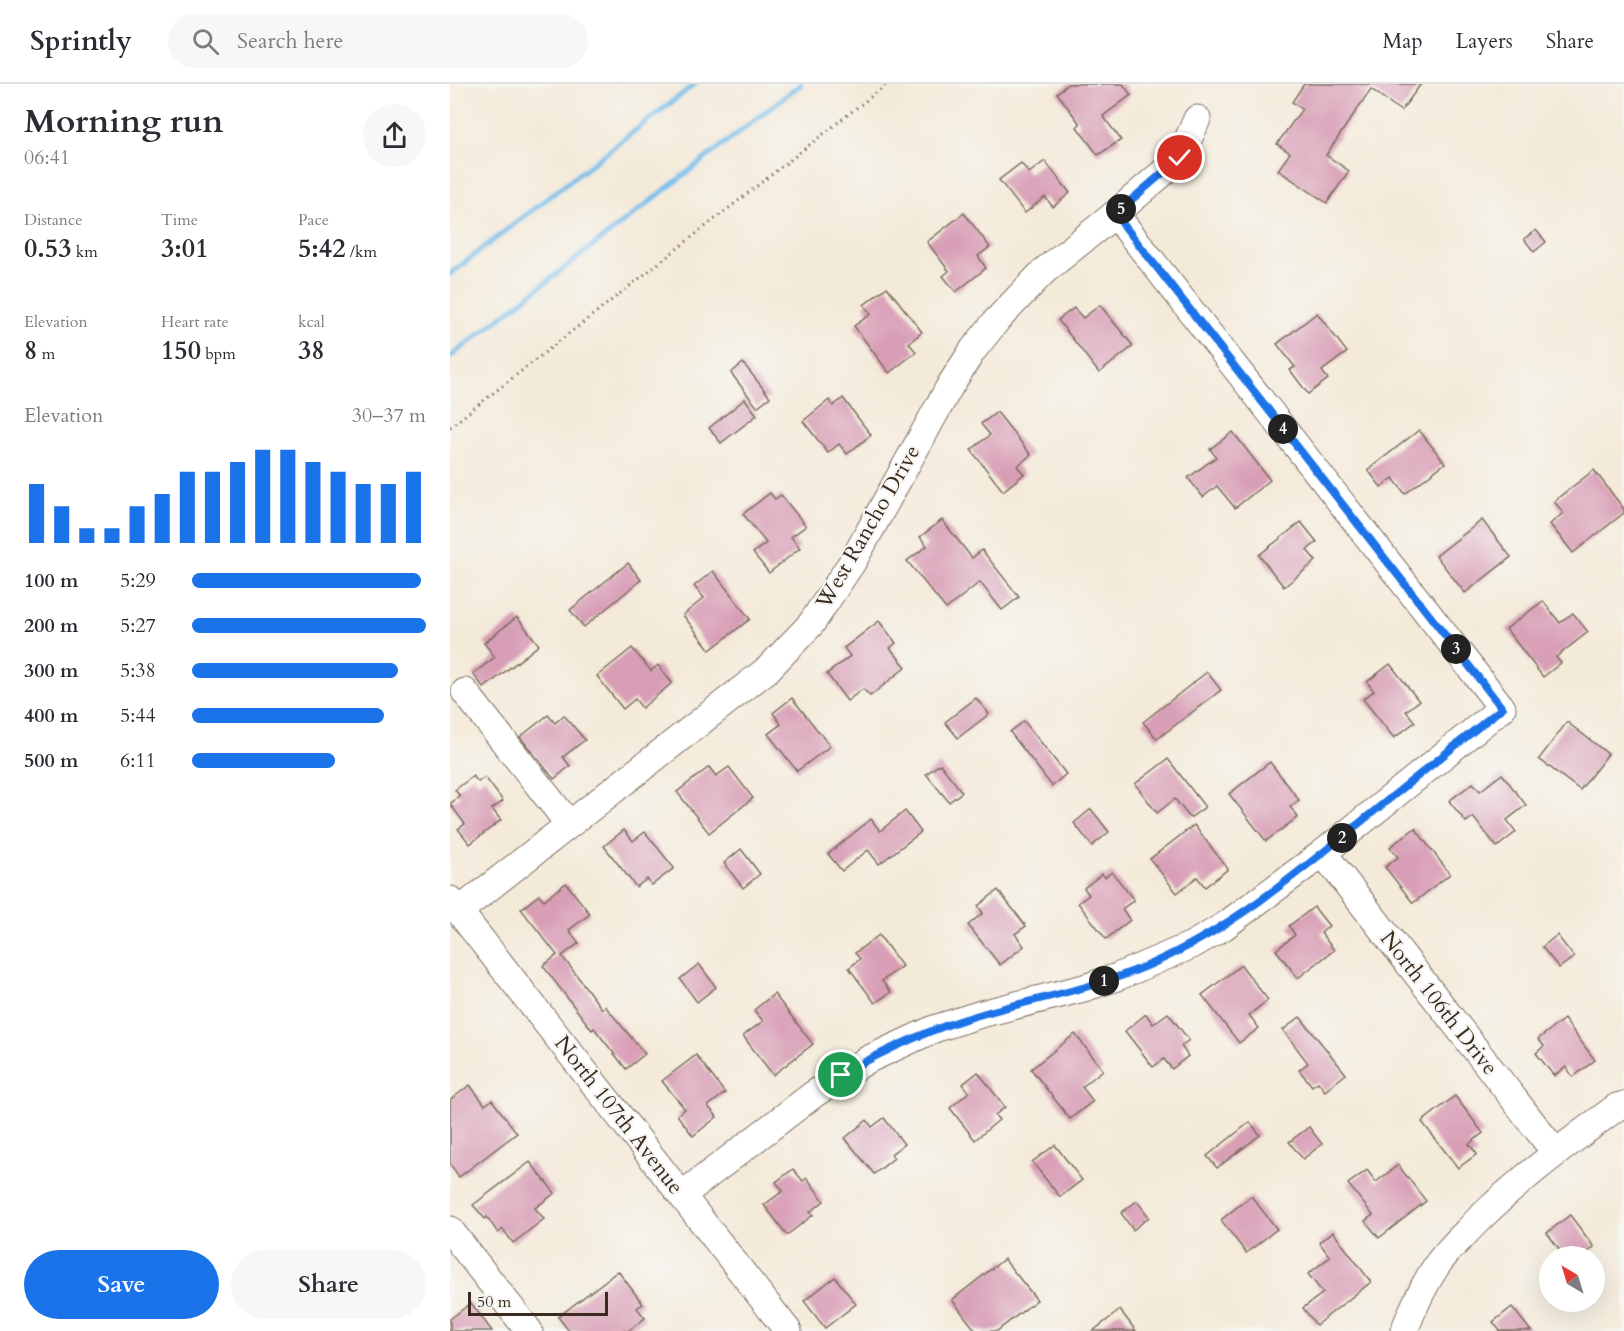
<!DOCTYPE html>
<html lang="en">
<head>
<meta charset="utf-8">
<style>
	:root { --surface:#fff; --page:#f7f7f7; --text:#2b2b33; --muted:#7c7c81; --line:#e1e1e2; --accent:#1a73e8 }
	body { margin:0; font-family:Cardo,serif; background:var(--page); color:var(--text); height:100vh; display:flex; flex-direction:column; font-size:22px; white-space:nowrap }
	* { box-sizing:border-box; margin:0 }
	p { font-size:20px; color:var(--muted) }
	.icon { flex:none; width:33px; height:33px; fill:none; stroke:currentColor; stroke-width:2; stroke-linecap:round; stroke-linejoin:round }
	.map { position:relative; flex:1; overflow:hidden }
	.sheet { display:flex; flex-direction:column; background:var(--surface); width:450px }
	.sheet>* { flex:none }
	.needle { width:39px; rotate:322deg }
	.tools { position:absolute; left:1089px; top:1162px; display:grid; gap:12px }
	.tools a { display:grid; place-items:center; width:66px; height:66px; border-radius:50%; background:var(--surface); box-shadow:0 6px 24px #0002; font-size:30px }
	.scale { position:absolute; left:18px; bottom:15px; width:140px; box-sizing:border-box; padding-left:6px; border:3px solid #3b2a1e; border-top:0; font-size:16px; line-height:21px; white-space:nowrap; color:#3b2a1e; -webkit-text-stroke:4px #f6f6f2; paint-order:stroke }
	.pin { position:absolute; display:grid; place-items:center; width:51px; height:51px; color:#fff; margin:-26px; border:3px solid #fff; border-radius:50%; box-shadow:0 2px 6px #0007 }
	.km { position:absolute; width:30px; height:30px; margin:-15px; border-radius:50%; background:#222; color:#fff; font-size:16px; line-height:30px; text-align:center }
	.round { display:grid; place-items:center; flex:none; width:63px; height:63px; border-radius:32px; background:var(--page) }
	.headline { display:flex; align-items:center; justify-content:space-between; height:102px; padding:0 24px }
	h1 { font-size:33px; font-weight:800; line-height:45px }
	.stats { display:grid; grid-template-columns:repeat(3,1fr); gap:9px; height:102px; padding:6px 24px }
	.stats div { display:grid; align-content:center }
	.stats b { font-size:26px; font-weight:800 }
	.stats small { font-size:16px; font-weight:400 }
	.stats p { font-size:16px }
	.chart { height:168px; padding:12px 24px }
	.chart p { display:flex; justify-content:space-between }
	.chart svg { width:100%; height:108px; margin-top:6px; stroke:var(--accent); stroke-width:6 }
	.button { display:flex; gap:12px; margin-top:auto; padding:12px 24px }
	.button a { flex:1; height:69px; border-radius:36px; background:var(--accent); color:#fff; font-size:24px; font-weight:800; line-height:69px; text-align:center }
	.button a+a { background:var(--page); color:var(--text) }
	ul { padding:0 24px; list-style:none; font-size:20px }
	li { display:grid; grid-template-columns:96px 72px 1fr; align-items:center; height:45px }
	li i { height:15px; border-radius:8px; background:var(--accent) }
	header { display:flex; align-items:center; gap:36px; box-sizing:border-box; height:84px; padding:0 30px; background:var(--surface); border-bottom:2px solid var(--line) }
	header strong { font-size:28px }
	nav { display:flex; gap:33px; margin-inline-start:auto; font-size:21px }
	.search { width:420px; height:54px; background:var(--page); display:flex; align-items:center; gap:15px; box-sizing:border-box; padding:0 21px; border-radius:33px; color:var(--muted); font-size:22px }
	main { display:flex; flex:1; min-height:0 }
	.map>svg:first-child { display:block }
</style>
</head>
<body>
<header>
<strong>Sprintly</strong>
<div class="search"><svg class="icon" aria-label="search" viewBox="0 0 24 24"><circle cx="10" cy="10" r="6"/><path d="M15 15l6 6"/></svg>Search here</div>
<nav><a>Map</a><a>Layers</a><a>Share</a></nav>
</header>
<main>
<section class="sheet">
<div class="headline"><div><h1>Morning run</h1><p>06:41</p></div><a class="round"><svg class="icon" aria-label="share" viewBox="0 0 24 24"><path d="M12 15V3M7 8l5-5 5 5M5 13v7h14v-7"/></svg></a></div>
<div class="stats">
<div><p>Distance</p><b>0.53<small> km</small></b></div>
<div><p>Time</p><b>3:01</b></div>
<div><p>Pace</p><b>5:42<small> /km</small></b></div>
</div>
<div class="stats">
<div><p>Elevation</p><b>8<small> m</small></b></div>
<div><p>Heart rate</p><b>150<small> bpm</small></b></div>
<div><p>kcal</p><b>38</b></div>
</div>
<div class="chart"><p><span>Elevation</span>30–37 m</p>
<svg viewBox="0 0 160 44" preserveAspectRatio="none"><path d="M5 44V20M15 44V29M25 44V38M35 44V38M45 44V29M55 44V24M65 44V15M75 44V15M85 44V11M95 44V6M105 44V6M115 44V11M125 44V15M135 44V20M145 44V20M155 44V15"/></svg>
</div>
<ul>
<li><b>100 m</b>5:29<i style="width:98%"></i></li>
<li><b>200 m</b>5:27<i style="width:100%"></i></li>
<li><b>300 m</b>5:38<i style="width:88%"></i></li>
<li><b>400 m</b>5:44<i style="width:82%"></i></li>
<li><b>500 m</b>6:11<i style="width:61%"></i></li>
</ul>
<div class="button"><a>Save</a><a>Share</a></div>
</section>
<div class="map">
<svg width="1174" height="1247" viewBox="0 0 1174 1247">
	<rect width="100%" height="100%" fill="#f6f6f2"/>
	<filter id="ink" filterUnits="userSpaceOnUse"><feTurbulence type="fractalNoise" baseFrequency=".0167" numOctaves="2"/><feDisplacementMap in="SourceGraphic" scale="12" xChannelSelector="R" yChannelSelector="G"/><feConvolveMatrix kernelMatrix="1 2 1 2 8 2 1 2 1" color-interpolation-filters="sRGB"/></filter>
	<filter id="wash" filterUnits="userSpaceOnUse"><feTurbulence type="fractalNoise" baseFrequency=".008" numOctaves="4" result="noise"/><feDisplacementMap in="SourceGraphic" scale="24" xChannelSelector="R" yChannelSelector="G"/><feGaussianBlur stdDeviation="1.35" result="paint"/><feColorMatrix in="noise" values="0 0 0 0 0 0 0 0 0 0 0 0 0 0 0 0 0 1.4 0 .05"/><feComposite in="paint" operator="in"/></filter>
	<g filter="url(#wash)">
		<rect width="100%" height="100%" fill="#f4ead9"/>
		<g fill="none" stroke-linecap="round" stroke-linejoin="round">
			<g stroke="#71bbea" stroke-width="5">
				<polyline points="0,190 245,0"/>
				<polyline points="0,273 351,0"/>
			</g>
		</g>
		<g id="blocks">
			<g fill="#d89eb6">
				<polygon points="618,0 673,0 681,11 653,32 671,56 648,71 627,43 630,40 607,9"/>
				<polygon points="854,0 971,0 951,27 921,5 876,71 899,87 877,119 828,86 840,69 827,60 852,25 842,18"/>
				<polygon points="595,77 620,109 603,123 595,113 575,129 549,96 571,79 579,89"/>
				<polygon points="514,129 540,163 528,172 536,184 506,208 493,192 499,187 477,158"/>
				<polygon points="1086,146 1096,158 1084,168 1074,155"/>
				<polygon points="437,203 472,248 459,259 466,268 439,289 404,242 421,230 414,221"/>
				<polygon points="650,221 683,262 649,289 608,236 624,224 633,234"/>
				<polygon points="867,229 897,268 872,287 878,295 858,310 840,286 845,283 827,260"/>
				<polygon points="293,279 320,313 307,323 281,289"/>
				<polygon points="393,314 421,351 397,370 389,360 378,369 353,337 379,316 383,322"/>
				<polygon points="295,315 307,331 271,359 259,344"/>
				<polygon points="547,328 581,371 567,382 574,390 553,407 521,366 540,351 531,340"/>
				<polygon points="969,346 995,379 955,410 943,394 931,403 918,386"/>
				<polygon points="783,348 820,396 785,424 767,402 753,413 738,394 766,373 760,365"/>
				<polygon points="1144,386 1174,425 1174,429 1123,469 1100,440 1113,429 1104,417"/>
				<polygon points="320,409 325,415 331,411 356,442 341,453 350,464 319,489 303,469 316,459 293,430"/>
				<polygon points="492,436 522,474 532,466 569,513 552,526 530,498 496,525 457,477 477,462 470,453"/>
				<polygon points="1032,436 1061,473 1015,509 986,472"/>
				<polygon points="851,438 867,458 857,466 866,477 834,503 809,471"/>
				<polygon points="178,479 191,496 134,543 120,526"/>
				<polygon points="263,487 300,535 260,566 233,531 254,514 244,502"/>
				<polygon points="1093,517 1110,539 1123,529 1138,548 1106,573 1111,579 1093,593 1056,545"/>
				<polygon points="67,533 89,561 34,604 23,590 45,573 34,559"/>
				<polygon points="429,537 446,559 440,564 456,583 420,612 413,605 397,617 377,590 400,572 394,564"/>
				<polygon points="182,564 201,587 208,581 222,599 192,624 185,615 173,625 147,592"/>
				<polygon points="940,580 969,617 956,627 965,638 944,654 913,615 924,607 917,598"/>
				<polygon points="757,588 771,606 707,655 693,638"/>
				<polygon points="342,614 380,662 347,687 318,650 331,640 323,629"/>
				<polygon points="526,614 539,630 508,654 495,638"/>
				<polygon points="98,631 105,639 114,631 135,656 113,673 120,682 104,695 70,653"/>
				<polygon points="574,637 616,690 602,702 560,648"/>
				<polygon points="1117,638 1158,670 1130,706 1089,675"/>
				<polygon points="718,675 755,723 740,734 725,715 707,729 685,700"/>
				<polygon points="820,678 849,716 840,723 848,733 816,757 779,710"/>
				<polygon points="490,680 512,708 499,718 476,690"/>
				<polygon points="259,683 266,692 279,683 303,714 259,749 227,708"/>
				<polygon points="1052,690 1076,721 1057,736 1066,748 1047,763 1023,733 1016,738 999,717 1023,699 1030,707"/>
				<polygon points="23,692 28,698 35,693 53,717 42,725 51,736 20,760 8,745 15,740 0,720 10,712 5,706"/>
				<polygon points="641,725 659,748 642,762 624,739"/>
				<polygon points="455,727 471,748 429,780 418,766 392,787 378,770 421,735 430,747"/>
				<polygon points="744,741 778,785 755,803 747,793 727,809 700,775"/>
				<polygon points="965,744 1000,790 963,819 935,783 948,773 940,763"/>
				<polygon points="174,746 183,757 195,748 224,784 202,801 197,795 186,803 154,762"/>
				<polygon points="291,765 310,790 293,804 274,779"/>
				<polygon points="662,788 684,816 672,825 680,836 656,855 628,819 639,811 634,804 652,790 655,793"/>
				<polygon points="116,799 140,830 119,846 129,859 112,872 152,925 155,922 195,970 176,985 144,944 142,946 93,882 107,871 71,825 89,811 94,816"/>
				<polygon points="548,806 576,842 565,850 574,862 550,881 518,841 533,829 528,822"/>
				<polygon points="864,823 879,842 871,849 884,866 848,894 826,866 845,851 839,842"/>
				<polygon points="429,851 452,882 432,897 441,908 425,919 399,884 410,875 405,869"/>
				<polygon points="1107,851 1124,873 1109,884 1092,863"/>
				<polygon points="249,880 266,903 247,918 230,895"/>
				<polygon points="791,881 818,916 799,931 809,944 789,959 752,911"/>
				<polygon points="324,910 363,960 323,991 293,952 313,937 304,926"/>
				<polygon points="718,929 739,956 731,962 738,972 722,985 714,975 703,983 675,947 696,930 703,940"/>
				<polygon points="850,933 896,990 875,1007 868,998 862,1002 849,986 858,979 833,946"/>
				<polygon points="1114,935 1145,976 1123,993 1116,983 1104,992 1086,969 1094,962 1088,955"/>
				<polygon points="625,950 653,986 632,1003 643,1017 620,1035 581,985"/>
				<polygon points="246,971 275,1009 258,1022 267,1033 243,1052 227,1031 235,1025 212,997"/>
				<polygon points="528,988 555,1023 545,1031 549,1036 525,1056 500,1024 519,1008 513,1000"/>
				<polygon points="20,1001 35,1021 42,1016 67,1049 9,1093 0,1080 0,1016"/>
				<polygon points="1005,1012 1033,1049 1019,1060 1027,1070 1008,1084 972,1038"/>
				<polygon points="434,1034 454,1060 441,1070 444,1074 424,1090 395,1054 417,1036 422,1043"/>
				<polygon points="800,1038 810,1051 767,1084 757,1072"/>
				<polygon points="859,1043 872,1060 853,1075 839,1058"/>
				<polygon points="605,1061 632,1096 610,1113 582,1078"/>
				<polygon points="80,1078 105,1109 85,1124 94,1135 63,1159 53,1145 48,1149 37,1133 35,1135 23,1121"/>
				<polygon points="948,1081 976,1117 929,1154 915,1137 923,1131 898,1100 917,1086 926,1098"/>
				<polygon points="343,1085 353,1097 357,1094 374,1117 360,1128 363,1131 337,1151 314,1121 333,1107 326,1098"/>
				<polygon points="801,1112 827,1145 796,1169 771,1136"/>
				<polygon points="687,1117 699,1133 683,1146 671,1129"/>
				<polygon points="1120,1131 1144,1163 1132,1173 1115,1173 1097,1149"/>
				<polygon points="883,1148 921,1198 866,1241 853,1224 873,1209 858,1190 880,1173 869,1158"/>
				<polygon points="554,1175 587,1216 547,1247 526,1247 502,1216"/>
				<polygon points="168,1187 193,1220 187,1224 195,1234 178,1247 119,1247 108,1233"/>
				<polygon points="385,1193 406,1220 375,1244 354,1217"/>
				<polygon points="21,1219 42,1247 0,1247 0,1235"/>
				<polygon points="1062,1223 1081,1247 1050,1247 1043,1238"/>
				<polygon points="670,1226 686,1247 643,1247"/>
			</g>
		</g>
	</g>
	<g filter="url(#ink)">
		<use href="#blocks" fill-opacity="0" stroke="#7c6d5f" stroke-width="1.5"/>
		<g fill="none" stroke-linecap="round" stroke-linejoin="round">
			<g stroke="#7c6d5f" stroke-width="29">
				<g id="minor">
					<polyline points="15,608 119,740"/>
					<polyline points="873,769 1105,1068"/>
					<polyline points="0,816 338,1247"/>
					<polyline points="9,827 318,585 361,540 403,477 501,300 523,266 547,236 594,187 665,130 730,74 747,35"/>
					<polyline points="232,1111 364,1010 417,976 484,945 531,930 634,904 667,893 742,861 773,843 873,769 1052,624 665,130"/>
					<polyline points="0,1146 79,1247"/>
					<path d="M954 1247C963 1224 973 1202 987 1181 998 1165 1014 1151 1027 1137 1070 1095 1118 1059 1167 1023L1174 1021"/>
				</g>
			</g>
			<polyline stroke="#7c6d5f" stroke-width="3" stroke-dasharray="1.5 4.5" stroke-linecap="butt" points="0,343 437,0"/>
			<use href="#minor" stroke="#fff" stroke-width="27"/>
		</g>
	</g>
	<g fill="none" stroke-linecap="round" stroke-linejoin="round" filter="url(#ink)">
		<g stroke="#fff" stroke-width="12">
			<path id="route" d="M391 991C436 965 482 944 532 930 588 914 647 904 701 880 778 846 842 794 907 741 955 702 1003 663 1052 624L665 130 730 74"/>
		</g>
		<use href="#route" stroke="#1a73e8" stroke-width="8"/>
	</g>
	<g text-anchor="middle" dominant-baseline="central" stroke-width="4.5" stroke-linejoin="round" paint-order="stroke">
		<g font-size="22" fill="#3b2a1e" stroke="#f6f6f2">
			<text transform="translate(418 443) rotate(-60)">West Rancho Drive</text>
			<text transform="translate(989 919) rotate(52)">North 106th Drive</text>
			<text transform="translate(169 1031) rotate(52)">North 107th Avenue</text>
		</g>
	</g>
</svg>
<div class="tools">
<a><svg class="needle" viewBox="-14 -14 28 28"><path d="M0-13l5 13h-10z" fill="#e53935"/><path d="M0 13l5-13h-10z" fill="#7c7c81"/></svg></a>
</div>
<div class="scale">50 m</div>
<div class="pin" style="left:391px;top:991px;background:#1e9e55"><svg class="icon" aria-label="arrive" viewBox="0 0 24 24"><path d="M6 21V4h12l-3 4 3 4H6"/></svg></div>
<div class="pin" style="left:730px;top:74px;background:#d93025"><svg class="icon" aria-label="check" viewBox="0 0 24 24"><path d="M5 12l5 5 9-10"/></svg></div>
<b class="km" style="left:654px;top:897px">1</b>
<b class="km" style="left:892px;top:754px">2</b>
<b class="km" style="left:1006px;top:565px">3</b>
<b class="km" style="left:833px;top:345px">4</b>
<b class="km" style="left:671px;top:125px">5</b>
</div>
</main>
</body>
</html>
